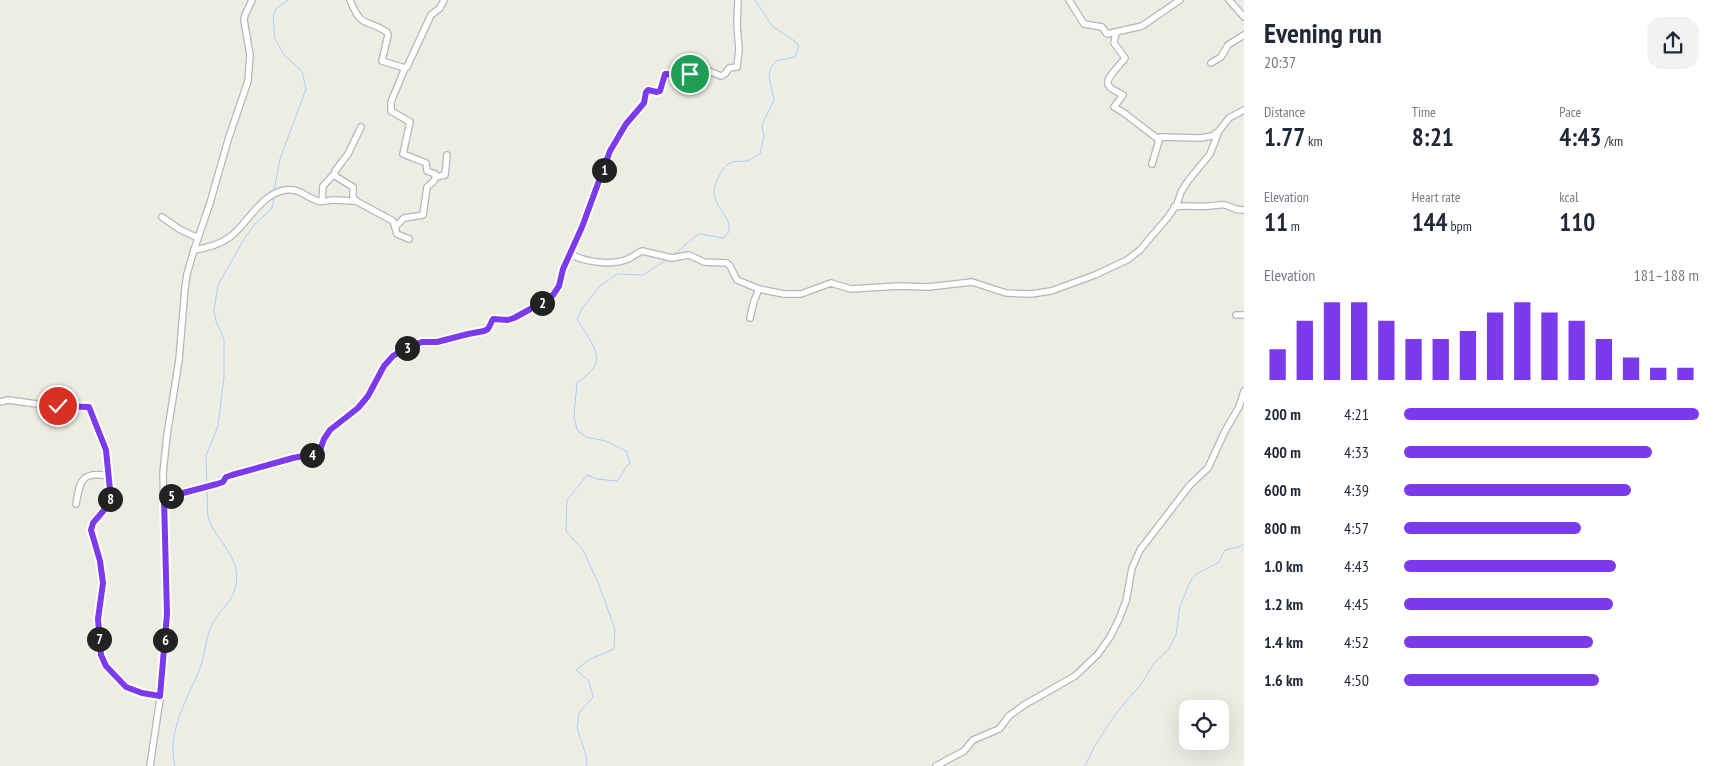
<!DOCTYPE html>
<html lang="en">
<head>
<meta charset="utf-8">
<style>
	:root { --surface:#fff; --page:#f2f2f3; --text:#1f2937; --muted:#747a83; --accent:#7c3aed }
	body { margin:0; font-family:"PT Sans Narrow",sans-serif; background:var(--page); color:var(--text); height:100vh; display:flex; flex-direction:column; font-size:19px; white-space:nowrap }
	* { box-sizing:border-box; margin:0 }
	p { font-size:16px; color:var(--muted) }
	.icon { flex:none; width:28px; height:28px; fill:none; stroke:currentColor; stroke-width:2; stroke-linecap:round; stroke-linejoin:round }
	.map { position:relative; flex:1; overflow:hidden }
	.details { display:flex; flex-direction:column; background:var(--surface); width:475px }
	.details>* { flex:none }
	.fabs { position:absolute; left:1179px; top:700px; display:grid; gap:10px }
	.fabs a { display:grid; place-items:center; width:50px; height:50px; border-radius:10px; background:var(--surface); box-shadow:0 5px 20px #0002; font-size:25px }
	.pin { position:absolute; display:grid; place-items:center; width:42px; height:42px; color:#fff; margin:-21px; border:2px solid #fff; border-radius:50%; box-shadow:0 1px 5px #0007 }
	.km { position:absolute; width:25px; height:25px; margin:-12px; border-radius:50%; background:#222; color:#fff; font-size:14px; line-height:25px; text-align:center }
	.round { display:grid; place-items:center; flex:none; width:52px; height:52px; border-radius:15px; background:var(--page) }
	.head { display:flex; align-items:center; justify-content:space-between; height:85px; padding:0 20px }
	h1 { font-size:28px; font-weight:800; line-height:38px }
	.figures { display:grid; grid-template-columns:repeat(3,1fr); gap:8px; height:85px; padding:5px 20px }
	.figures div { display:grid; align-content:center }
	.figures b { font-size:25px; font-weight:800 }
	.figures small { font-size:14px; font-weight:400 }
	.figures p { font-size:14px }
	.chart { height:140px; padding:10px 20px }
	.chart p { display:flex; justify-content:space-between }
	.chart svg { width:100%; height:90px; margin-top:5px; stroke:var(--accent); stroke-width:6 }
	ul { padding:0 20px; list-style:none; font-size:16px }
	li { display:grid; grid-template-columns:80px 60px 1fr; align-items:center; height:38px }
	li i { height:12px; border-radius:6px; background:var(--accent) }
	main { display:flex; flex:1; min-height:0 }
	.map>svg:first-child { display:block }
</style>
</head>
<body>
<main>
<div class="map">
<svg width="1244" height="766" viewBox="0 0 1244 766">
	<rect width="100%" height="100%" fill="#eeede4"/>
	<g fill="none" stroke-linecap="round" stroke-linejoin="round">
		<g stroke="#a5cefd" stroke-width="1">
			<polyline points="274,191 280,159 306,89 302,71 284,55 275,39 273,16 276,9 288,0"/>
			<path d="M673 255 696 236 700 234 723 238C739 228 720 211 716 201 713 192 714 186 718 178 721 172 724 166 730 163 735 160 741 162 746 161 751 160 756 156 760 154L764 136 762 125 774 100 769 77 771 68 776 61 795 57 799 46 796 42 772 26 755 0"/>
			<polyline points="207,485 206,456 218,426 224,377 224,339 216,321 214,310 218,285 244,239 254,225 272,208 274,197"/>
			<path d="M175 766C166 731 188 699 200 668 205 655 205 640 211 627 217 611 233 603 236 585 241 557 218 543 209 520 206 511 208 498 207 489"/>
			<path d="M587 766 586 755 577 728 579 713 593 697 589 681 576 670 590 659 614 649 615 629 599 585 583 550 566 531 567 500 587 475 597 479 617 481 630 462 626 451 606 441 586 437 577 430 574 416 577 383C582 379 588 375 592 370 606 355 584 333 577 319L581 310 600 286 617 274 643 275 668 259"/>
			<polyline points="1085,766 1094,747 1117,712 1142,683 1154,663 1168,650 1176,635 1180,606 1191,580 1198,573 1219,562 1225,550 1239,547 1244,544"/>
		</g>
		<g stroke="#b5b6bb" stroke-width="8">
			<g id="minor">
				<path d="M350 0C362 30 366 18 387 32L388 35 382 61 405 68 407 67 431 15 440 8 444 0"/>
				<polyline points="1069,0 1084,24 1102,27 1107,34 1142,26 1180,0"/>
				<polyline points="1229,0 1244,17"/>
				<path d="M1116 32 1114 43 1125 58C1121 65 1103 79 1109 86 1111 90 1119 92 1123 95L1114 107 1124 113 1158 139"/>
				<polyline points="1211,63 1221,57 1228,45 1244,35"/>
				<polyline points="361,127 348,154 335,171 335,176 353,187 353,197 356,201 393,221 397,234 409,239"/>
				<polyline points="1152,164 1160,137 1201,138 1212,136 1219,131 1229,118 1244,110"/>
				<polyline points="436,177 445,175 447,155"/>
				<polyline points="322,201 323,186 334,174"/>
				<path d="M1174 207C1186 205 1197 207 1209 206 1215 206 1219 204 1225 205 1232 207 1237 211 1244 210"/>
				<polyline points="162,217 179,229 198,238"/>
				<path d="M396 226 404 218 423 215 427 187C431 183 437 181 435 174L427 171 426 163 403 154 410 122 391 111V102L405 68"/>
				<path d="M194 250C207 248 219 245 230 237 248 223 261 194 285 190 300 188 305 197 318 201 322 203 328 200 333 200 340 200 348 201 356 201"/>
				<path d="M570 254C585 262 611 266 628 259 633 257 637 253 642 251L672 258 689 255 704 262 727 263 730 266 737 280 759 289 784 294H801L831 283 851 289 899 286 928 287 972 282 1006 293 1031 294 1051 291 1095 275 1127 260 1140 250 1168 217 1177 204 1181 192 1188 181 1210 154 1219 131"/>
				<polyline points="1236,315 1244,315"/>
				<polyline points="750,318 754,301 759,289"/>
				<polyline points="0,402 8,400 51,406 89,407 106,450 110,490 109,500 105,509 93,523 91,530 98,553 103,583 97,619 101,655 106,665 127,687 142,693 160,696"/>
				<polyline points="164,497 217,484 223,482 226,477 232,475 293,458 319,453 324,439 330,430 359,408 368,396 385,366 393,356 406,348 422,342 437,343 468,334 485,331 488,329 493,319 508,320 514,318 545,301 553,295 559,286 563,269 582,227 610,151 626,124 644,103 646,92 647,91 657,92 660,91 665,74 689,77 694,65 721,76 725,74 729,68 737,67 739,49 737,25 738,0"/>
				<path d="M76 504C80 481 81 471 108 476"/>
				<polyline points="150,766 161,692 167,614 163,473 167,435 179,360 185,288 187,274 194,250 210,203 228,140 248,81 250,55 244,20 245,15 252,0"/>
				<polyline points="936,766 964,751 973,740 999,729 1009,716 1024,705 1075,676 1098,654 1110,637 1119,619 1126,601 1132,568 1140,550 1190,485 1208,468 1225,431 1239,407 1244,391"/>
			</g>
		</g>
		<use href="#minor" stroke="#fff" stroke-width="5.5"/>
	</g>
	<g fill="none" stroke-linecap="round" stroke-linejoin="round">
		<g stroke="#fff" stroke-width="10">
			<path id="route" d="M58 406 89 407 106 450 110 490V500L105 509 93 523 91 530 100 561 103 583 98 619 101 655 106 666 126 687 142 693 160 696 167 614 164 498 217 484 223 482 226 477 232 475 293 458 319 453 324 439 330 430 358 408 368 396 384 366 393 356 406 348 422 342H437L468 334 484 331 488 329 493 319 508 320 514 318 545 301 553 295 559 286 563 269 582 227 610 151 626 124 644 103 646 92 648 90 657 92 660 91 665 74C673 73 681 78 689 77L690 74"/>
		</g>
		<use href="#route" stroke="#7c3aed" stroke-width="6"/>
	</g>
</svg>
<div class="fabs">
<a><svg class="icon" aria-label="locate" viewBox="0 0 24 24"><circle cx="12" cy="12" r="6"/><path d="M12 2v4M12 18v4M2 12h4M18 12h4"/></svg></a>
</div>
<div class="pin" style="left:690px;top:74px;background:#1e9e55"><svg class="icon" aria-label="arrive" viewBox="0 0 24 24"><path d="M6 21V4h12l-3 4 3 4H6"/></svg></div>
<div class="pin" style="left:58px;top:406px;background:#d93025"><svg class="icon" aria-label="check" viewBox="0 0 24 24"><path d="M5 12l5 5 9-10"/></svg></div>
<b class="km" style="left:604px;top:170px">1</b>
<b class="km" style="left:542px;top:303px">2</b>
<b class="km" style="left:407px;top:348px">3</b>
<b class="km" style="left:312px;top:455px">4</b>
<b class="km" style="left:171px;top:496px">5</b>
<b class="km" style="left:165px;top:640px">6</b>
<b class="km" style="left:99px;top:639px">7</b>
<b class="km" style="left:110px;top:499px">8</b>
</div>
<section class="details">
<div class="head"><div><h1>Evening run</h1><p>20:37</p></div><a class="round"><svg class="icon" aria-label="share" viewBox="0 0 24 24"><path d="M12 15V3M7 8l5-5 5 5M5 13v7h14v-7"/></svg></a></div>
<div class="figures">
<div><p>Distance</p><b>1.77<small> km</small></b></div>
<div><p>Time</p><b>8:21</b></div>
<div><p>Pace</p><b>4:43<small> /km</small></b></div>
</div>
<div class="figures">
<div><p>Elevation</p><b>11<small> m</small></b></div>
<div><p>Heart rate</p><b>144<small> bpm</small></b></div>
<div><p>kcal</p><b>110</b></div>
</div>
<div class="chart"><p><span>Elevation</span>181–188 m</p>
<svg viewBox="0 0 160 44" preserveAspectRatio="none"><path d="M5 44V29M15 44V15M25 44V6M35 44V6M45 44V15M55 44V24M65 44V24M75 44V20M85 44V11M95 44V6M105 44V11M115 44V15M125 44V24M135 44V33M145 44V38M155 44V38"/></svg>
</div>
<ul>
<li><b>200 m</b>4:21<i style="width:100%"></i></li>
<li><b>400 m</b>4:33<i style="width:84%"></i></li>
<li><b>600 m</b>4:39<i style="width:77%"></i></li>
<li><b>800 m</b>4:57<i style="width:60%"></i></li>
<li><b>1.0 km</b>4:43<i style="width:72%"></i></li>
<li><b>1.2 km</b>4:45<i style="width:71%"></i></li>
<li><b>1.4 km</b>4:52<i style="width:64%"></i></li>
<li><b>1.6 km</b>4:50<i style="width:66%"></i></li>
</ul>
</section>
</main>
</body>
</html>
